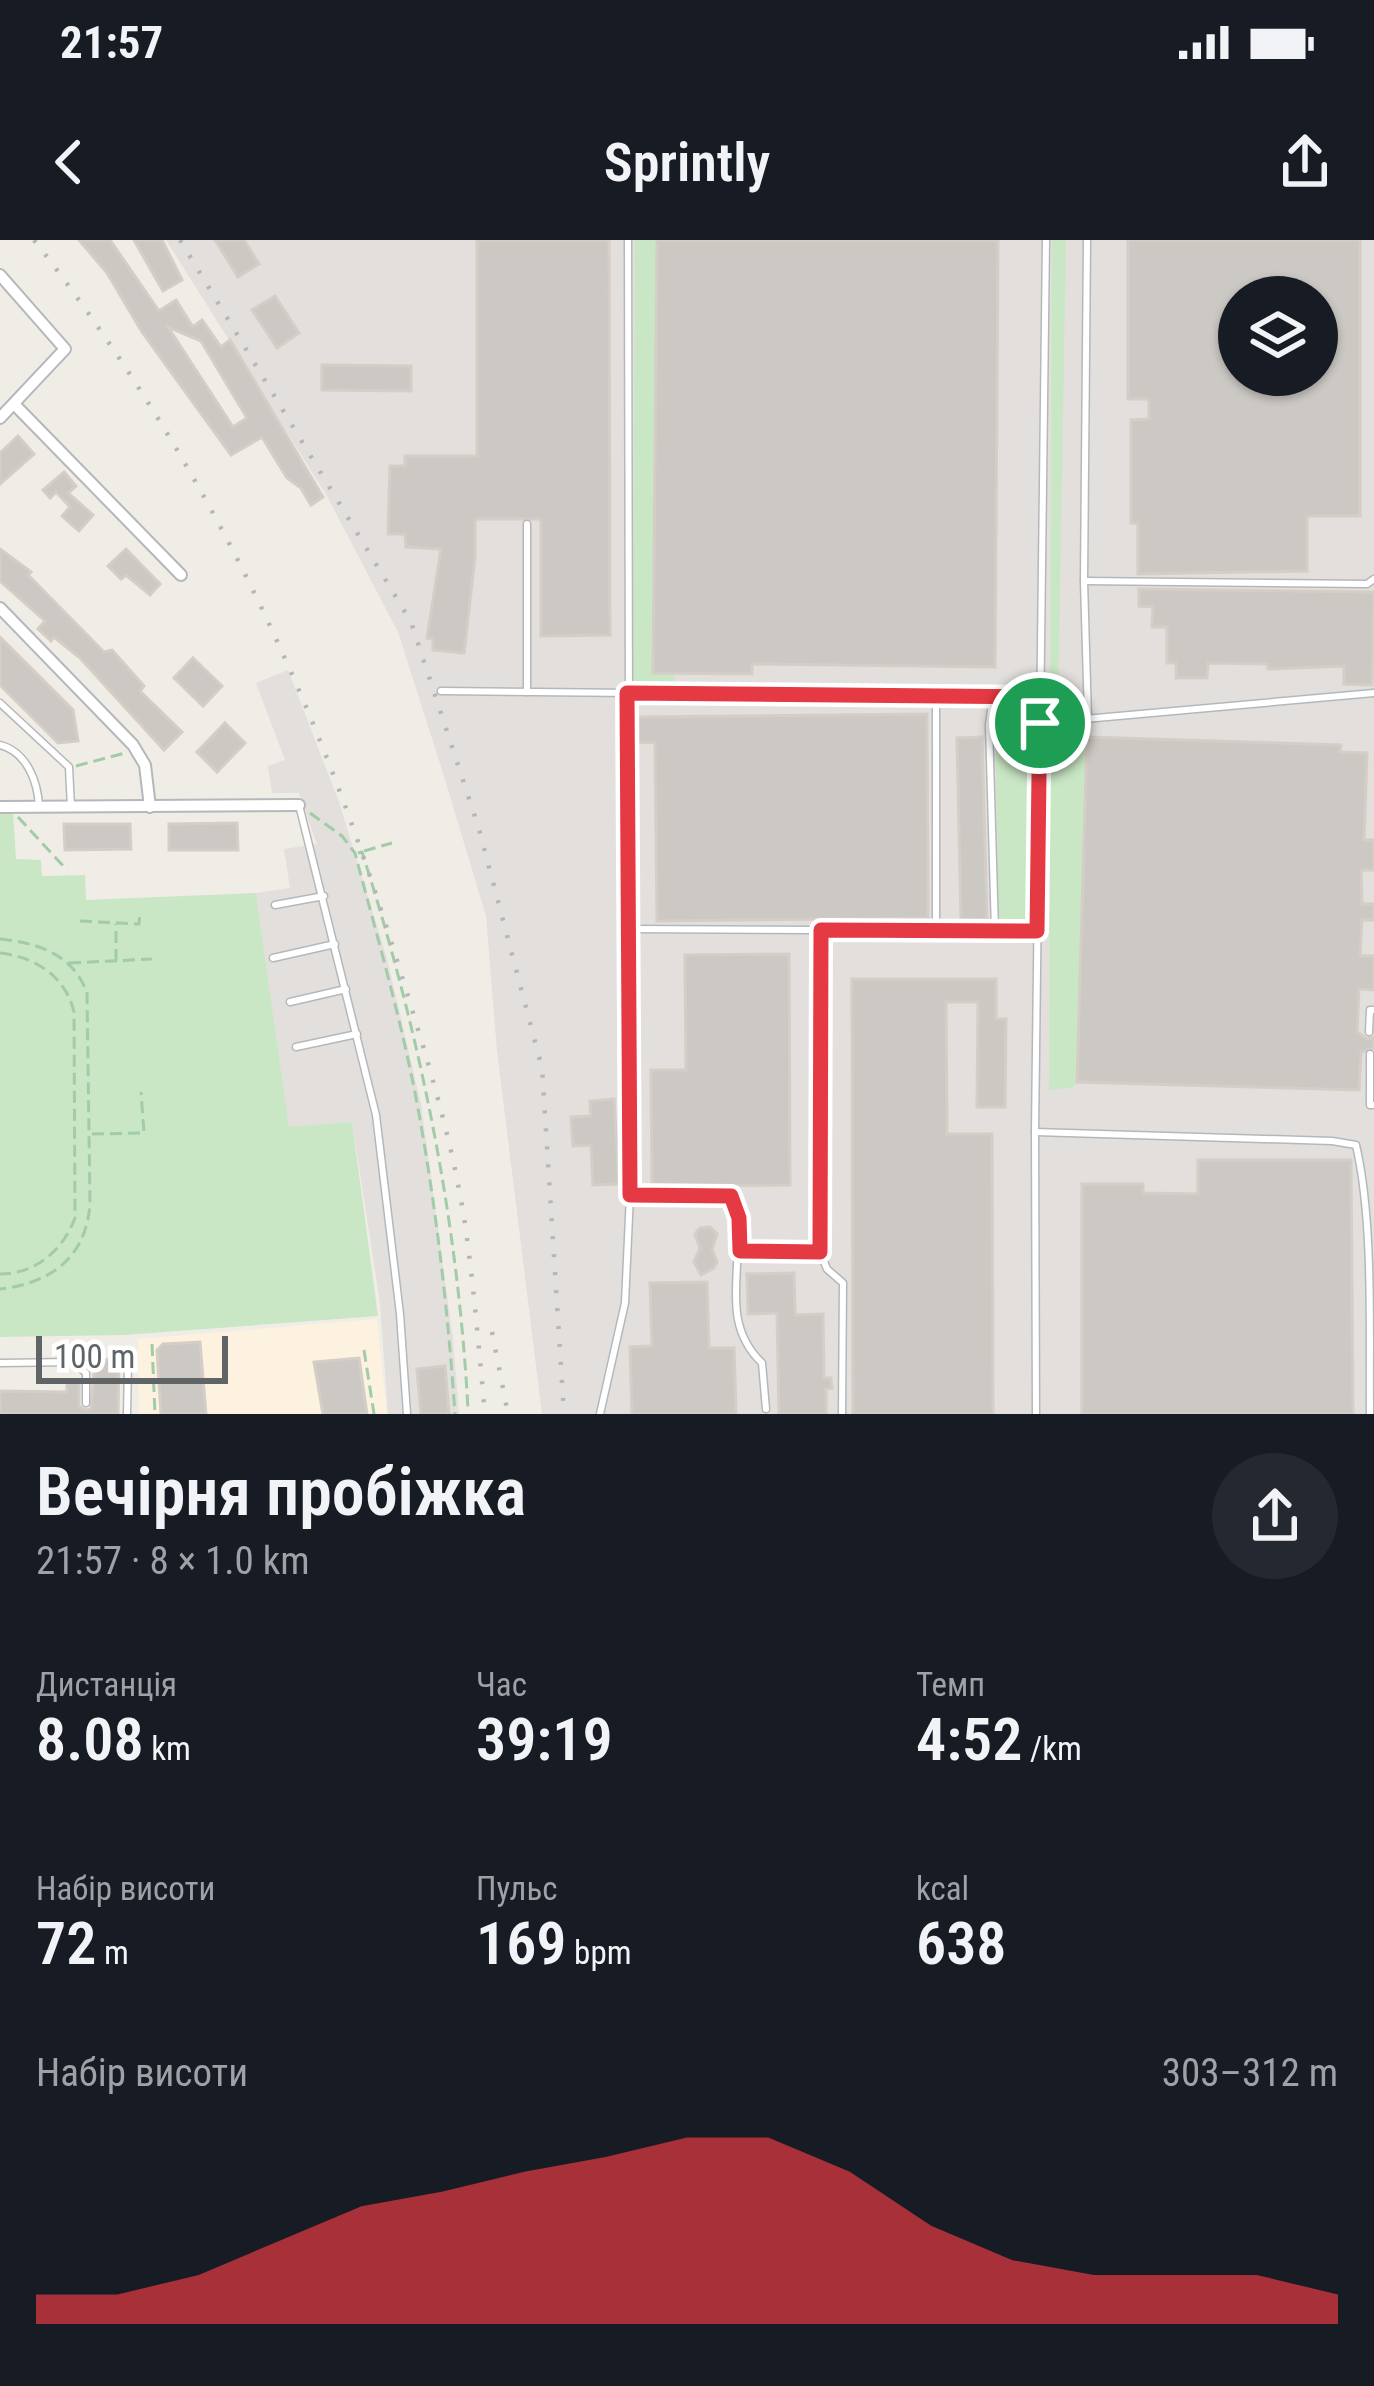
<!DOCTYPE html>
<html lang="uk">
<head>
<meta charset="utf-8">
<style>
	:root { --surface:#171b24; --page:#242831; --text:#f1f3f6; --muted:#9ea1a6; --accent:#e53943 }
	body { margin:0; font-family:"Roboto Condensed",sans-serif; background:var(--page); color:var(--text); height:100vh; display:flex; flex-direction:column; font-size:45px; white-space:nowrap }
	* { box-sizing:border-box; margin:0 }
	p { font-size:39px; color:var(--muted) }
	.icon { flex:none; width:66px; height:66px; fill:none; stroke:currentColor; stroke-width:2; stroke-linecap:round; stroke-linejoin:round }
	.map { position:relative; height:1174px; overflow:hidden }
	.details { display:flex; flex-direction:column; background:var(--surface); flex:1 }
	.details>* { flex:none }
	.fabs { position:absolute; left:1218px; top:36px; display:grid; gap:24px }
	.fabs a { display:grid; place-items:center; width:120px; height:120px; border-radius:50%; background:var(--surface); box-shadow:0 3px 9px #0004; font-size:60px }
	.scale { position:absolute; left:36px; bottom:30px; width:192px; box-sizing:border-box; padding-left:12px; border:6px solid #5f6467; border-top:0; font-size:33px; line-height:42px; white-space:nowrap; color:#5f6467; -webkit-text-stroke:9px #fff; paint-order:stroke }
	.pin { position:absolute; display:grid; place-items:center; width:102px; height:102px; color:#fff; margin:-51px; border:6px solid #fff; border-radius:50%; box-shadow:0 3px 12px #0007 }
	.round { display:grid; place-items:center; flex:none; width:126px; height:126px; border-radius:63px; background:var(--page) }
	.head { display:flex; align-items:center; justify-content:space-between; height:204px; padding:0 36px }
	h1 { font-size:66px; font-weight:600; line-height:90px }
	.metrics { display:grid; grid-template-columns:repeat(3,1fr); gap:18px; height:204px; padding:12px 36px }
	.metrics div { display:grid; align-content:center }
	.metrics b { font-size:60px; font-weight:600 }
	.metrics small { font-size:33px; font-weight:400 }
	.metrics p { font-size:33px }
	.chart { height:336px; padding:24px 36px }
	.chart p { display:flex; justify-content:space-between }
	.chart svg { width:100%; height:216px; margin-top:12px; fill:var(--accent); opacity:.7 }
	.status { display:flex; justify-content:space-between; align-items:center; height:84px; padding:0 60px; background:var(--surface); direction:ltr }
	.status svg { height:33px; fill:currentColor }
	header { display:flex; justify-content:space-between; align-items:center; height:156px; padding:0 36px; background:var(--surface); font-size:54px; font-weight:600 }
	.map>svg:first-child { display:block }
</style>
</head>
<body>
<div class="status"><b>21:57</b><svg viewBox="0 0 49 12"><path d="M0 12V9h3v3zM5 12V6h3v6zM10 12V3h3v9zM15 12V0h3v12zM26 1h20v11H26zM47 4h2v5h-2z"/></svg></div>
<header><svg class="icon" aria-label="back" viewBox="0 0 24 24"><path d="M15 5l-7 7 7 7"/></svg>Sprintly<svg class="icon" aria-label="share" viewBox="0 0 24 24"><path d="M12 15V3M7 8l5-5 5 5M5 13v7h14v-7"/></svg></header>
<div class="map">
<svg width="1374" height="1174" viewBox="0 0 1374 1174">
	<rect width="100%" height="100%" fill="#f0ede7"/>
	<polygon fill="#fdf2e0" points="377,1079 387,1174 139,1174 138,1099"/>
	<g fill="#e2dfdc" fill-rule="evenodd">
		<path d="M166 0H1374V1174H542L497 811 486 676 443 533 398 392 327 256ZM1239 57H1317V135H1239Z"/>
		<polygon points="288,430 339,562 387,719 421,864 453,1099 459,1174 388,1174 380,1063 352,882 289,888 256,653 290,648 284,609 317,604 299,553 272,553 268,526 285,520 256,443"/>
	</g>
	<g fill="#cae7c5">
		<polygon points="635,0 657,0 653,432 674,434 675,451 644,448 633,439"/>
		<polygon points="1052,0 1066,0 1058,468 1050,468"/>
		<polygon points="1007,464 1018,464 1028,480 1029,679 1026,686 1015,689 1004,686 999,675 995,490 1000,470"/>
		<polygon points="1087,497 1077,842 1072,848 1049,850 1050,503"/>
		<polygon points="0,572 13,572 16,619 41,620 42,636 85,635 86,660 256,653 289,887 352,882 378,1076 124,1095 0,1097"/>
	</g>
	<g fill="#ccc8c4" stroke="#d5cec6" stroke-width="3" fill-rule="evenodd">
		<path d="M79 0H110L159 71 176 60 193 87 202 80 221 107 230 100 323 257 311 265 301 248 287 238 262 197 231 215 142 92 107 33ZM168 87 201 101 247 178 233 187Z"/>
		<polygon points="134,0 162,0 182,40 163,51"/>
		<polygon points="215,0 244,0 259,24 238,37"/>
		<polygon points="477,0 609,0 610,395 541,396 541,279 475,279 475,317 464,413 433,410 433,399 427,398 441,309 406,307 405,294 388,294 390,226 405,226 405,216 477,216"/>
		<polygon points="657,0 998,0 995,427 752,424 752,434 653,433"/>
		<path d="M1128 0H1360V276H1307V331L1138 334V283H1131V180L1149 179V159H1128ZM1239 57H1317V135H1239Z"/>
		<polygon points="275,56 299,93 277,108 252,70"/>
		<polygon points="322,125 411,126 411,151 322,150"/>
		<polygon points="18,196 34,214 0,244 0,213"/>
		<polygon points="64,232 76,246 68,253 93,275 79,291 62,276 70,267 56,252 50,258 43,250"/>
		<polygon points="0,309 31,332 28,335 104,412 112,410 144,446 140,451 182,492 164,510 80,418 54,397 51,401 38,389 45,381 0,341"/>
		<polygon points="126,309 160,344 150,355 126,335 121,339 108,326"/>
		<polygon points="1139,349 1374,352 1372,445 1344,444 1344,426 1268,429 1268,424 1208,423 1207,438 1176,438 1176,423 1167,423 1167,387 1152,387 1153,367 1139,366"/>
		<polygon points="0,397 73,470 78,501 58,503 0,445"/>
		<polygon points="193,418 222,446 203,466 174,438"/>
		<polygon points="927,474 928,678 657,681 655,502 638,503 637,477"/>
		<polygon points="225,483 245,503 217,532 197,512"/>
		<polygon points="982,497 987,680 961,680 957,498"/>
		<polygon points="1087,497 1341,505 1340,512 1367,513 1364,600 1374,600 1374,630 1361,630 1362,664 1374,664 1374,680 1362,680 1360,716 1374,716 1374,750 1359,749 1357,792 1367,799 1374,797 1374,808 1361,812 1359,850 1077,842"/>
		<polygon points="237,583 238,610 169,610 169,584"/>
		<polygon points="64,584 130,584 131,609 65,610"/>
		<polygon points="789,714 790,945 652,946 651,830 686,830 685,715"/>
		<polygon points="852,739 996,739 996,779 1006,779 1005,867 977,867 978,762 946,762 947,894 992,894 993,1174 853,1174"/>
		<polygon points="614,859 619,944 593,945 591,905 573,906 571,877 591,876 590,861"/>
		<polygon points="1198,920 1351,920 1353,1174 1082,1174 1082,944 1143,944 1143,953 1198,954"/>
		<polygon points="710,987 717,994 712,1009 717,1022 714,1028 701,1035 694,1022 700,1008 695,994 700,988"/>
		<polygon points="794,1033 795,1075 823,1074 824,1138 831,1138 832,1148 826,1149 826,1174 779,1174 777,1073 748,1074 747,1034"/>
		<polygon points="707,1042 709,1108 734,1108 736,1174 632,1174 630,1107 652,1106 650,1043"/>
		<polygon points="200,1102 206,1174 161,1174 157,1110 163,1104"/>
		<polygon points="359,1118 367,1174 323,1174 314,1122"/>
		<polygon points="95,1119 119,1120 118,1174 0,1174 0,1151 67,1152 67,1142 79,1142 79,1166 85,1170 91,1169"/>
		<polygon points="445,1126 449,1174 421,1174 417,1129"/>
	</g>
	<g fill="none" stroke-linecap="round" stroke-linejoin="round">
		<g stroke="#b5b8bb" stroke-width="9">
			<g id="service">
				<polyline points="1087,0 1084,341 1088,479"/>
				<polyline points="527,284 527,452"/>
				<polyline points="1084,341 1367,344 1374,339"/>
				<polyline points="441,451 1040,457"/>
				<polyline points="936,456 936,691"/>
				<polyline points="993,456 989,485 995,691"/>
				<polyline points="0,463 69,527 71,568"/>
				<polyline points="1040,483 1374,453"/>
				<path d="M0 505C27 512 38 542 39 567"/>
				<polyline points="299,565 376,875 400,1074 407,1174"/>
				<polyline points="275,665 324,656"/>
				<polyline points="628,689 1037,691"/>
				<polyline points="821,690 820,1012 827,1029 843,1043 842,1174"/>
				<polyline points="273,718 335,704"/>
				<polyline points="290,762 346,749"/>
				<polyline points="1369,792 1370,770 1374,770"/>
				<polyline points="296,807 357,794"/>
				<polyline points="1370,814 1370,865 1374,865"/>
				<path d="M1035 892 1332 901 1356 905C1374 983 1369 1092 1370 1174"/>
				<path d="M630 955 731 956C752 1017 713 1076 762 1123L766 1169"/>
				<polyline points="740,1011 820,1012"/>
				<polyline points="0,1123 73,1122 86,1133 86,1163"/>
				<polyline points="127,1174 128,1125"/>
				<polyline points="600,1174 625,1063 630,955 628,0"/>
				<polyline points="1036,1174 1035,892 1046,0"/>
			</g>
		</g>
		<g stroke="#b5b8bb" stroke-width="14">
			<g id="minor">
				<polyline points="0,35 65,109 0,178"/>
				<polyline points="14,164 181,335"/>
				<polyline points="0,368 133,505 145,525 150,567"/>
				<polyline points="0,567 299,565"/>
			</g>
		</g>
		<g stroke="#a1cca7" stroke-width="3" stroke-dasharray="12 6" stroke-linecap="butt">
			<polyline points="76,526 125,513"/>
			<path d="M310 573 342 596 355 613C377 696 401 779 417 863 436 965 448 1071 455 1174"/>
			<polyline points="18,577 67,630"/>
			<polyline points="364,611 392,603"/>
			<path d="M358 613 362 612C420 793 458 979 468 1170"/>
			<polyline points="80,681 139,684 140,671"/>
			<path d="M0 699C38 703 73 714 87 753L90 964C86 1017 52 1043 0 1049"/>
			<path d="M0 713C36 717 66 737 74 772L75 978C63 1010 36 1034 0 1034"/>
			<polyline points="116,721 116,684"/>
			<polyline points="69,723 152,719"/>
			<polyline points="92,894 144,893 141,852"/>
			<polyline points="152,1104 155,1174"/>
			<polyline points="364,1110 374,1174"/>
		</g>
		<use href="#service" stroke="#fff" stroke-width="6"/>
		<use href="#minor" stroke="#fff" stroke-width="10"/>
		<g stroke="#b5b6b7" stroke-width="4.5" stroke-dasharray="3 15" stroke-linecap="butt">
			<path d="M34 0C210 227 320 463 402 737 427 818 452 899 465 984 474 1047 479 1111 485 1174"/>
			<polyline points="180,0 411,382 479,589 542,828 564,1174"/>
			<polyline points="492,1092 508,1174"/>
		</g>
	</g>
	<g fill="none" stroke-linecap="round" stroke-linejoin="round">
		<g stroke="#fff" stroke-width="24">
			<polygon id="route" points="627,453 1040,457 1037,691 821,690 820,1012 740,1011 739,978 731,956 630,955"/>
		</g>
		<use href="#route" stroke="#e53943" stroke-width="15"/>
	</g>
</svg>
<div class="fabs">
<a><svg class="icon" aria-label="layers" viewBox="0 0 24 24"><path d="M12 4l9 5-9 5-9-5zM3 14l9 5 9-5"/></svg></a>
</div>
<div class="scale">100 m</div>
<div class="pin" style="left:1040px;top:483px;background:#1e9e55"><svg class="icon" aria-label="arrive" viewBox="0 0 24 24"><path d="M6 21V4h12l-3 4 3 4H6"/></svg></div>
</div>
<section class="details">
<div class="head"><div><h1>Вечірня пробіжка</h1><p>21:57 · 8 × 1.0 km</p></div><a class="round"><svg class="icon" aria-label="share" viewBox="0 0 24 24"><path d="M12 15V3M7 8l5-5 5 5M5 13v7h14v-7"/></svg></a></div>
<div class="metrics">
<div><p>Дистанція</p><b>8.08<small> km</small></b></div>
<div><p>Час</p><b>39:19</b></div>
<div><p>Темп</p><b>4:52<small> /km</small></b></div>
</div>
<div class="metrics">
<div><p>Набір висоти</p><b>72<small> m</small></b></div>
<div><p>Пульс</p><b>169<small> bpm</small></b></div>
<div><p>kcal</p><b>638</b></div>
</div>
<div class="chart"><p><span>Набір висоти</span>303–312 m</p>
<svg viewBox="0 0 160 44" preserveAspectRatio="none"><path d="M0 44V38L10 38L20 34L30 27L40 20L50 17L60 13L70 10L80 6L90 6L100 13L110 24L120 31L130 34L140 34L150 34L160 38V44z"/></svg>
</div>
</section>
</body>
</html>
